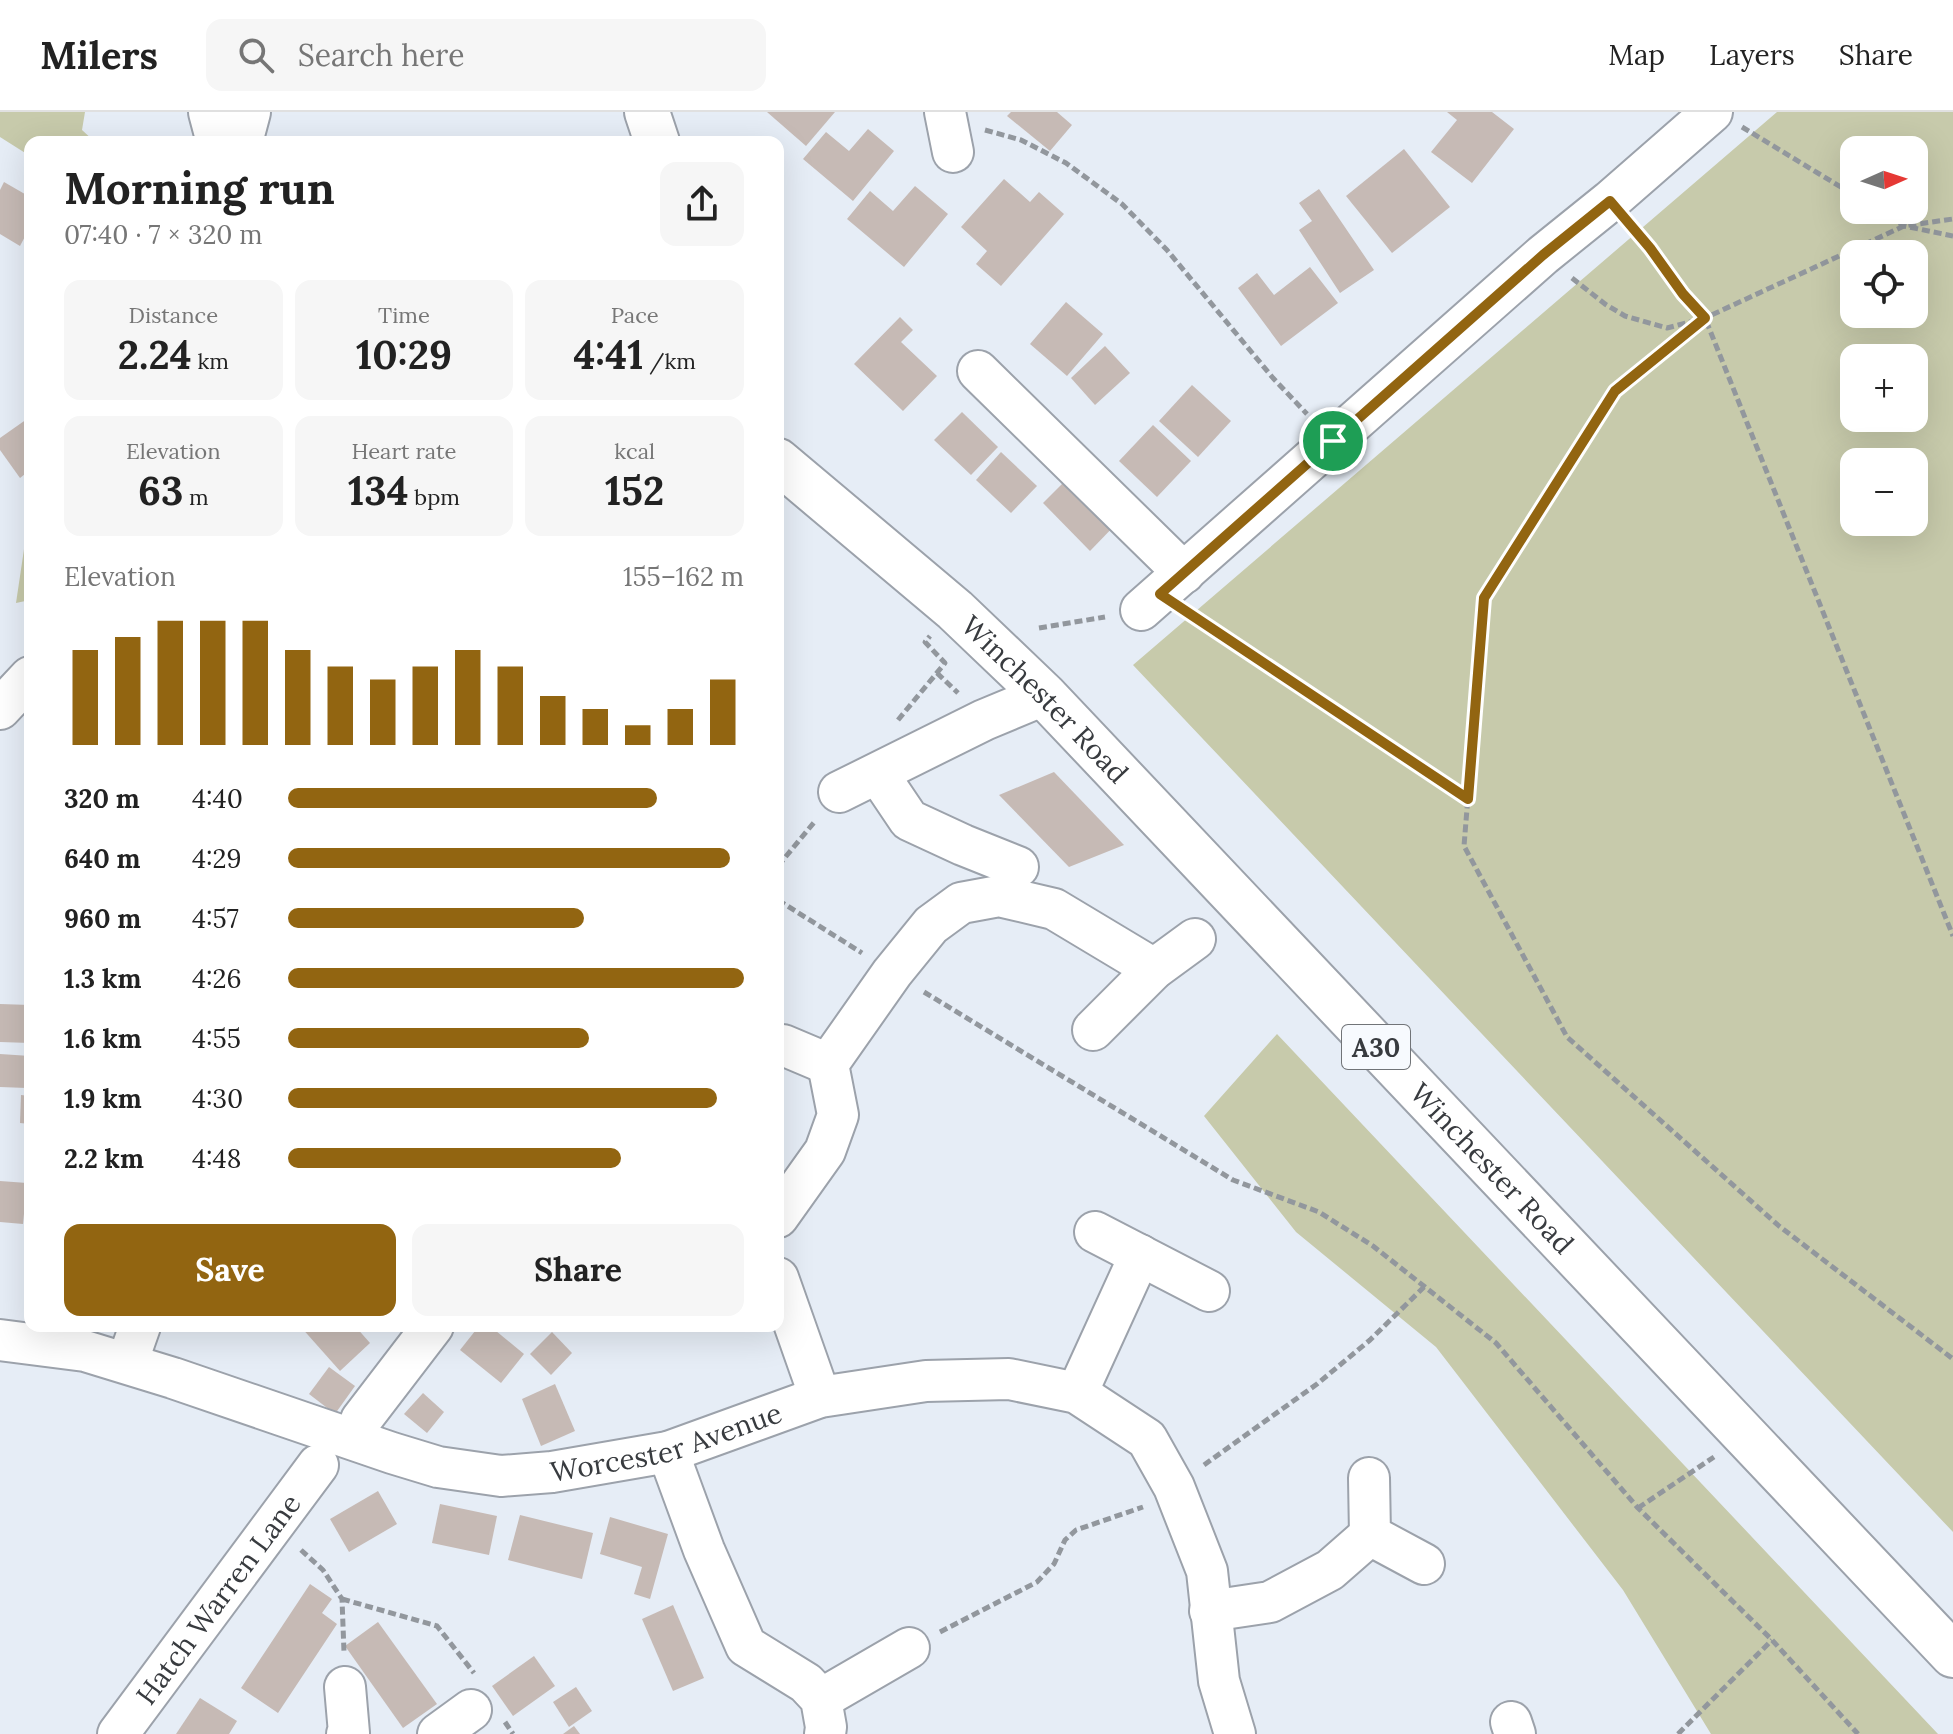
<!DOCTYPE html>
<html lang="en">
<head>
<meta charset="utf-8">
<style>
	:root { --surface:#fff; --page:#f6f6f6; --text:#222; --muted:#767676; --line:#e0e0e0; --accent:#926511 }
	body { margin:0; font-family:Lora,serif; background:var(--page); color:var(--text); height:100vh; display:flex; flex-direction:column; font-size:30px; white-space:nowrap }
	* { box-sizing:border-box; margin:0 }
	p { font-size:26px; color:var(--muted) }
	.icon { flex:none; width:44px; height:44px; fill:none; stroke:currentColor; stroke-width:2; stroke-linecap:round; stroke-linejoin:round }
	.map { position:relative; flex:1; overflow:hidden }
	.side { position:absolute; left:24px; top:24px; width:760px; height:1196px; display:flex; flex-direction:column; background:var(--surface); border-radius:16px; box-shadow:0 8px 32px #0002 }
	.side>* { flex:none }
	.needle { width:52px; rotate:87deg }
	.fabs { position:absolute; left:1840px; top:24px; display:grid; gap:16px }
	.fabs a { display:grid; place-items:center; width:88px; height:88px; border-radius:16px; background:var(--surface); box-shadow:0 8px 32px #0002; font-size:40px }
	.pin { position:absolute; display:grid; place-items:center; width:68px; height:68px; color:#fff; margin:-34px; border:4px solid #fff; border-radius:50%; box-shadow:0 2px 8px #0007 }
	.round { display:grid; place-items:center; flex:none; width:84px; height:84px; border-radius:16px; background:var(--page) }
	.headline { display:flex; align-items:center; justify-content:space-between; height:136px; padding:0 40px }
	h1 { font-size:44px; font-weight:700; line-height:60px }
	.stats { display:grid; grid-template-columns:repeat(3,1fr); gap:12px; height:136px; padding:8px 40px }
	.stats div { display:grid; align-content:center; border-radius:16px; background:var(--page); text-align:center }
	.stats b { font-size:40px; font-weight:700 }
	.stats small { font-size:22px; font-weight:400 }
	.stats p { font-size:22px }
	.chart { height:224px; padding:16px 40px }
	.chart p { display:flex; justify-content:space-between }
	.chart svg { width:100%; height:144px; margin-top:8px; stroke:var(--accent); stroke-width:6 }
	.button { display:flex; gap:16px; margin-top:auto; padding:16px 40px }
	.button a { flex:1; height:92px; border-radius:16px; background:var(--accent); color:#fff; font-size:32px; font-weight:700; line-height:92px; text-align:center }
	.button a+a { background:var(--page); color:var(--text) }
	ul { padding:0 40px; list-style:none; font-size:26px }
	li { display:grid; grid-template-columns:128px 96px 1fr; align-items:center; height:60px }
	li i { height:20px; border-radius:10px; background:var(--accent) }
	header { display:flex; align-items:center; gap:48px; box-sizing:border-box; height:112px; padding:0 40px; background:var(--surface); border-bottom:2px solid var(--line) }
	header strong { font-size:38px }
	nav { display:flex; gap:44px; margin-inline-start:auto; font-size:28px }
	.search { width:560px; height:72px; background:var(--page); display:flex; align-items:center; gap:20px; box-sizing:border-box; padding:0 28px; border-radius:16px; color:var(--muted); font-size:30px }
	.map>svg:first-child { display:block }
</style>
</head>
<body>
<header>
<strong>Milers</strong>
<div class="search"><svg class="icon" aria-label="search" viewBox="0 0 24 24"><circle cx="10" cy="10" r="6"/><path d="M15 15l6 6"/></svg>Search here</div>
<nav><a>Map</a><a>Layers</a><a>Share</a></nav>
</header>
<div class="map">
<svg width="1953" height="1622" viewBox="0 0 1953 1622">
	<rect width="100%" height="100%" fill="#e6edf6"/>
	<g fill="#c7caab" fill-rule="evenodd">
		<polygon points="0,0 85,0 82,18 95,30 30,30 30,44 0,25"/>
		<path d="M1777 0H1953V1420L1133 553ZM1854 38H1914V98H1854ZM1854 142H1914V202H1854ZM1914 246V306H1854V246ZM1854 350H1914V410H1854Z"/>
		<polygon points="30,397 30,488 16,491"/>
		<polygon points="1277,922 1938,1622 1711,1622 1623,1478 1436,1235 1296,1120 1204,1004"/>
	</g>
	<g fill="#c6bab5">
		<polygon points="767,0 835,0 806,34"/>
		<polygon points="1011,0 1057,0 1072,13 1050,39 1007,4"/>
		<polygon points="1447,0 1492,0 1514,17 1472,71 1431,40 1457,8"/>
		<polygon points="868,17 894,39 853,89 803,47 826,20 849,39"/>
		<polygon points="1404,37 1450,95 1392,141 1346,84"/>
		<polygon points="1004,67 1030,90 1039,80 1064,102 1001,174 976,152 987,139 961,115"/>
		<polygon points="4,70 30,85 30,115 20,134 0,122 0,78"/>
		<polygon points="915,74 948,102 904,155 847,107 870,79 893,99"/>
		<polygon points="1319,77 1374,158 1340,181 1299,118 1312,109 1299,91"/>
		<polygon points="1310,155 1338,191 1281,234 1238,176 1257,161 1274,183"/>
		<polygon points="1066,190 1103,222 1067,264 1030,232"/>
		<polygon points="900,205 913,218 901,230 937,264 903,299 854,252"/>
		<polygon points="1105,234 1130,261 1095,293 1071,266"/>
		<polygon points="1192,273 1231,309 1198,345 1159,309"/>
		<polygon points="962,300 998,335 971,363 934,328"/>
		<polygon points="27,307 30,311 30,358 20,366 0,338 0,326"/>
		<polygon points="1153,313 1191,349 1157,385 1119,349"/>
		<polygon points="1001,340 1037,374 1011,401 976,368"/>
		<polygon points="1072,362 1119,409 1090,439 1043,391"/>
		<polygon points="1054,660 1124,733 1069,755 999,683"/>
		<polygon points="0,892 30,893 30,931 0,930"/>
		<polygon points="0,942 30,944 27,976 0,975"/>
		<polygon points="21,983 30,984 30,1012 20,1011"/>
		<polygon points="0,1069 27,1071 23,1112 0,1110"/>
		<polygon points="300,1214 355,1214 370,1231 340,1259"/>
		<polygon points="479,1214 490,1214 524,1242 501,1271 460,1238"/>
		<polygon points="552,1220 572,1241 551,1263 530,1242"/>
		<polygon points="329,1255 355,1274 335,1302 309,1282"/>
		<polygon points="555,1272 575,1319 541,1334 522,1287"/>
		<polygon points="423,1281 444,1300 427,1321 404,1302"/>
		<polygon points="378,1379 397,1412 349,1440 330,1407"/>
		<polygon points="440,1392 497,1404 489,1443 432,1431"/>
		<polygon points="520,1403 593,1421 582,1467 508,1448"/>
		<polygon points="610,1405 668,1422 650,1487 634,1482 642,1455 600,1442"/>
		<polygon points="310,1472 332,1487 322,1501 337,1512 278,1601 241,1576"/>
		<polygon points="673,1493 704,1566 673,1579 642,1507"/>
		<polygon points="378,1510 437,1592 403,1616 345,1534"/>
		<polygon points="534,1544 555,1574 513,1604 492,1574"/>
		<polygon points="576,1575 592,1599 569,1615 553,1590"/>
		<polygon points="200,1586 237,1609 229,1622 176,1622"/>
		<polygon points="574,1614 580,1622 563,1622"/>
	</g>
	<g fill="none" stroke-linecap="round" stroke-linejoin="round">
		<g stroke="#9ca2ab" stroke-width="44">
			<g id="minor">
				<polyline points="945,0 953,40"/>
				<polyline points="978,259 1184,461"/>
				<polyline points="1141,498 1543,143 1610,89 1712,0"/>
				<polyline points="0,597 30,565"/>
				<polyline points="878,662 909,708 963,733 1018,755"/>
				<polyline points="839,680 984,608 1044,583"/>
				<polyline points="1093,918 1154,857 1195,827"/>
				<polyline points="783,933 828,952"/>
				<polyline points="778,1105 825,1039 838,1003 828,952 892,861 931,813 961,791 999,784 1054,797 1154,857"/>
				<polyline points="1095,1120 1209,1179"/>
				<polyline points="778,1166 820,1285"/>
				<path id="s1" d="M0 1228 85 1239 173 1266 392 1341 438 1355 501 1364 552 1360 668 1340 820 1285 926 1269 1009 1267 1077 1281 1147 1327 1174 1375 1207 1459 1219 1569 1235 1622"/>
				<polyline points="127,1251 140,1214"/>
				<polyline points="1077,1281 1140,1143"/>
				<polyline points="361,1308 433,1214"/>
				<polyline points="668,1340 704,1438 746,1534 806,1571 821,1587 826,1615 825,1622"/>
				<polyline points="1369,1366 1370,1423 1424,1452"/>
				<polyline points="1210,1499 1270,1490 1330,1458 1370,1423"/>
				<polyline points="345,1575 349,1621 347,1622"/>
				<polyline points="821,1587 909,1536"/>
				<polyline points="1511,1610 1515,1622"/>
				<path id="s2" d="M118 1622 318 1353"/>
				<polyline points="438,1622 471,1598"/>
			</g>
		</g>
		<g stroke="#9ca2ab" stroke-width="48">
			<g id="major">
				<polyline points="211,0 219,30"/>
				<polyline points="647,0 657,30"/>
				<polyline points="240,30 248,0"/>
				<path id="s3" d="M778 349 955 498 1044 583 1953 1543"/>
			</g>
		</g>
		<g stroke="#92979d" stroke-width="5" stroke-dasharray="8 4" stroke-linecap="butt">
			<polyline points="1742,15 1854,83"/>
			<polyline points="985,18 1021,28 1066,51 1122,92 1167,138 1273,266 1307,302"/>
			<polyline points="1879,98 1904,114 1953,124"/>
			<path d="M1632 115C1658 145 1679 177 1705 206L1953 824"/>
			<polyline points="1572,166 1605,192 1625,204 1667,216 1705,206 1904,114 1953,107"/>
			<polyline points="1705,206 1615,279 1484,486 1464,734 1567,925 1779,1114 1953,1247"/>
			<polyline points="1191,503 1468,687"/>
			<polyline points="1039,516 1105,505"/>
			<polyline points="937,561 958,581"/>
			<polyline points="898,608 945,551 925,530 930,524"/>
			<polyline points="778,754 816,708"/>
			<polyline points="778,788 862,841"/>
			<polyline points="924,880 1233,1068 1319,1100 1373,1134 1496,1231 1638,1396 1772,1528 1858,1622"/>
			<polyline points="1204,1353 1317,1272 1370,1228 1424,1175"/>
			<polyline points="1638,1396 1714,1345"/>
			<polyline points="301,1438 323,1458 342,1487 344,1540"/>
			<polyline points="342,1487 437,1514 474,1561"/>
			<polyline points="940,1520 1037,1470 1054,1452 1065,1428 1076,1418 1143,1395"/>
			<polyline points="505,1610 513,1622"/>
			<polyline points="1678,1622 1772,1528"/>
		</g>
		<use href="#minor" stroke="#fff" stroke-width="40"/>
		<use href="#major" stroke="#fff" stroke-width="44"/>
	</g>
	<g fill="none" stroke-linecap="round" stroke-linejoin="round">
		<g stroke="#fff" stroke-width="16">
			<polygon id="route" points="1610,89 1650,136 1683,182 1705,206 1615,279 1484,486 1468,687 1160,482 1543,143"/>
		</g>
		<use href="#route" stroke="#926511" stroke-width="10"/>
	</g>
	<g text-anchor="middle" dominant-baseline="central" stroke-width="8" stroke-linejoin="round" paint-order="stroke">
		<rect fill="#f7fafe" stroke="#717478" stroke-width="2" x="1342" y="913" width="68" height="44" rx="6"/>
		<g font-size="26" font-weight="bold" fill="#383b3f">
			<text x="1376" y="935">A30</text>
		</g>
		<g font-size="28" fill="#383b3f" stroke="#f7fafe">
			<text stroke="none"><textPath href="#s3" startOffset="358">Winchester Road</textPath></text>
			<text stroke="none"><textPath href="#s3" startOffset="1006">Winchester Road</textPath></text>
			<text stroke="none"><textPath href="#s1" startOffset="690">Worcester Avenue</textPath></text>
			<text stroke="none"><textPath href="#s2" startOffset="168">Hatch Warren Lane</textPath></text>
		</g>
	</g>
</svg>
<div class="fabs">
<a><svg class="needle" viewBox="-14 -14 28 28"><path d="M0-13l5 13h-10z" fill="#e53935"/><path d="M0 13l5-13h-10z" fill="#767676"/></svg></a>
<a><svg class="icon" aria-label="locate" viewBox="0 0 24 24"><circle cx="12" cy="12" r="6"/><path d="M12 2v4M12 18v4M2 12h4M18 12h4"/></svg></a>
<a>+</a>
<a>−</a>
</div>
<div class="pin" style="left:1333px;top:329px;background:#1e9e55"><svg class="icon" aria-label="arrive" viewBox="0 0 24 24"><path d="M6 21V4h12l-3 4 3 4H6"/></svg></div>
<section class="side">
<div class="headline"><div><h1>Morning run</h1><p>07:40 · 7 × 320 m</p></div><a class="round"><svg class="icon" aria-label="share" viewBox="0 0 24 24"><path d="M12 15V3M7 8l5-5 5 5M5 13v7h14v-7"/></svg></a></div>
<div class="stats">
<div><p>Distance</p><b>2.24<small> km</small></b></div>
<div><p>Time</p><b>10:29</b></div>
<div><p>Pace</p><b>4:41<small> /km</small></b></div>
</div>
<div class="stats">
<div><p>Elevation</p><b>63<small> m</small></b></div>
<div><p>Heart rate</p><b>134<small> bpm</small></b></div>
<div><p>kcal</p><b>152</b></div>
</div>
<div class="chart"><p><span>Elevation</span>155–162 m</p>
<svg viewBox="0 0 160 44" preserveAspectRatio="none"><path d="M5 44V15M15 44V11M25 44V6M35 44V6M45 44V6M55 44V15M65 44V20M75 44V24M85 44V20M95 44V15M105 44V20M115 44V29M125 44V33M135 44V38M145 44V33M155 44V24"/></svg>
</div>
<ul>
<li><b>320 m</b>4:40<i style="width:81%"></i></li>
<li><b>640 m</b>4:29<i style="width:97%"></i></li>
<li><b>960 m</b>4:57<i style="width:65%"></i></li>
<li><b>1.3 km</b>4:26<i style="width:100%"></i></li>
<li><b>1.6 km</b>4:55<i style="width:66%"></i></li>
<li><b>1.9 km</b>4:30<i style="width:94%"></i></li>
<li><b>2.2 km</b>4:48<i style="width:73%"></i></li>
</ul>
<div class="button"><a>Save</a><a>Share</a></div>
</section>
</div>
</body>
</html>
